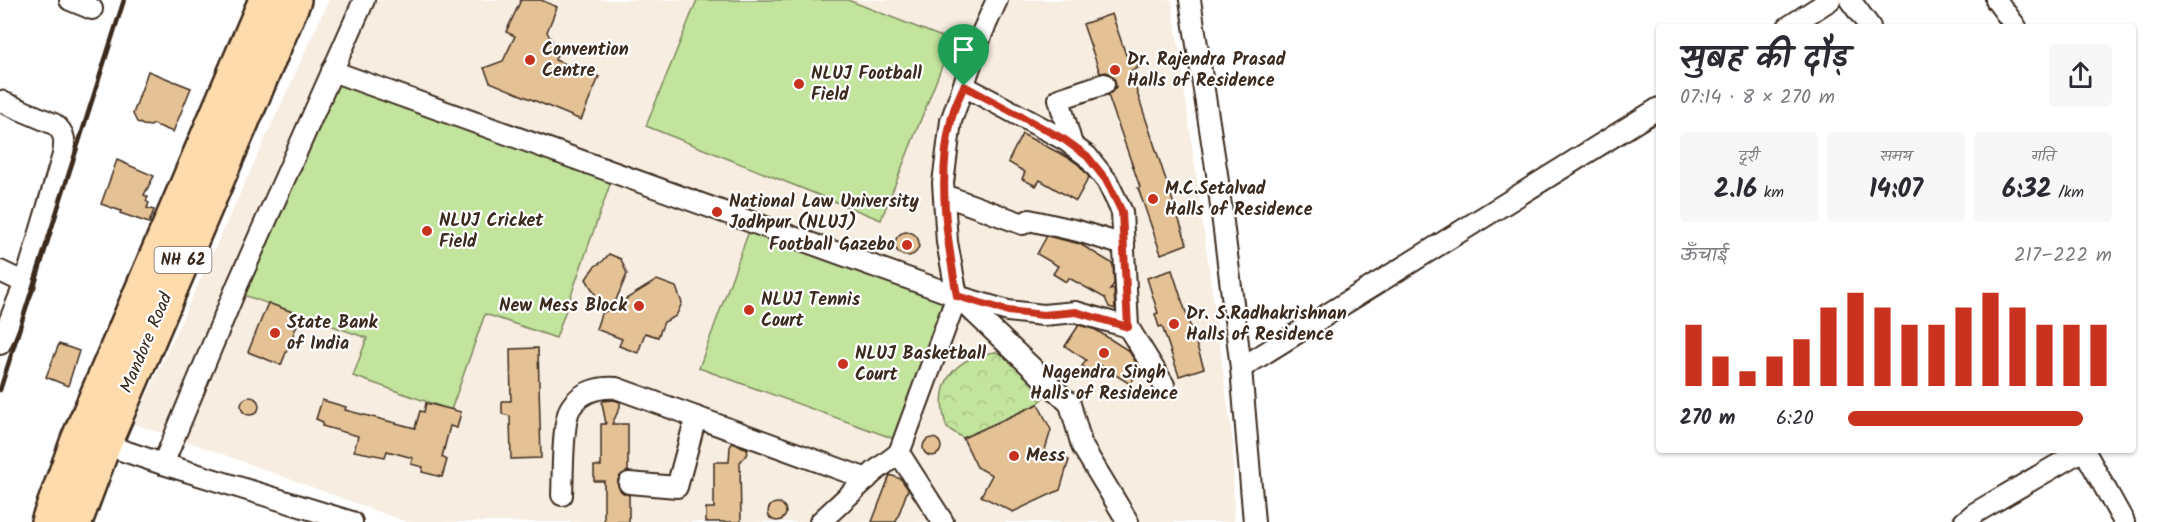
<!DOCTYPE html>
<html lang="hi">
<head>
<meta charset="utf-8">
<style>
	:root { --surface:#fff; --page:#f7f7f7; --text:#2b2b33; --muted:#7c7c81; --accent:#c8321e }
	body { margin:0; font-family:Kalam,"Playpen Sans Deva",sans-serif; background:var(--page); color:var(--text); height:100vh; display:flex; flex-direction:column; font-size:22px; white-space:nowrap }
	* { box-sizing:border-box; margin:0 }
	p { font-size:20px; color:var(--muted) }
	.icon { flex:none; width:33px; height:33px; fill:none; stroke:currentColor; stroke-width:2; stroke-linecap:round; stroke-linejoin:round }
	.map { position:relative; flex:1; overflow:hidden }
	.details { position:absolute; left:1656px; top:24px; width:480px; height:429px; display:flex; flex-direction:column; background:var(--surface); border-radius:6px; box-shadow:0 2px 4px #0004 }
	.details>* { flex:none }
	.pin { position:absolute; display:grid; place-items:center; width:51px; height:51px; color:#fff; margin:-62px -26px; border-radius:50% 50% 50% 0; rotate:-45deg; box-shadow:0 0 6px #0007 }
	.pin .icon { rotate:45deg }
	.round { display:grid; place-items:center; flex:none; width:63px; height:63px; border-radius:6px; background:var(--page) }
	.summary { display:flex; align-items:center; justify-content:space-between; height:102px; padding:0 24px }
	h1 { font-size:33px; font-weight:600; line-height:45px }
	.metrics { display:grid; grid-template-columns:repeat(3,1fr); gap:9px; height:102px; padding:6px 24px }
	.metrics div { display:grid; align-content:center; border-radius:6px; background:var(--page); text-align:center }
	.metrics b { font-size:26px; font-weight:600 }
	.metrics small { font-size:16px; font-weight:400 }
	.metrics p { font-size:16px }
	.chart { height:168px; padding:12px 24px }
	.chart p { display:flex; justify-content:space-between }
	.chart svg { width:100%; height:108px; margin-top:6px; stroke:var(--accent); stroke-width:6 }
	ul { padding:0 24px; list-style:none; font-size:20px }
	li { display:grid; grid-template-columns:96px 72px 1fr; align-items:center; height:45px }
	li i { height:15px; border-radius:8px; background:var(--accent) }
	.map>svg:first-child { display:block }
</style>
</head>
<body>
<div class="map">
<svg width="2161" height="522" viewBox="0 0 2161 522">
	<defs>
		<pattern id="park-crowns" width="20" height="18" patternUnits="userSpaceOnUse" patternTransform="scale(1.5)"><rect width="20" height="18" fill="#c2e49d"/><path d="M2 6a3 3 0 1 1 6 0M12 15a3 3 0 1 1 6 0" fill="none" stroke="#a8c487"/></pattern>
	</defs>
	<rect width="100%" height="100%" fill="#fff"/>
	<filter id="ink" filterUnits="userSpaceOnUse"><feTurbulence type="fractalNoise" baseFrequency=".0167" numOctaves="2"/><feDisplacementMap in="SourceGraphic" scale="12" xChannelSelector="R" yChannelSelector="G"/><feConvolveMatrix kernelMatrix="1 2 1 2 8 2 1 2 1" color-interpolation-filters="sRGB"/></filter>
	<g filter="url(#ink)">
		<polygon fill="#f7ede0" points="329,0 1172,0 1233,443 1234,522 407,522 192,443 134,424"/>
		<g fill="#c2e49d" stroke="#7e875e" stroke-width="1.5">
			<polygon points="697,0 848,0 952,41 881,220 646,126"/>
			<polygon points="332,71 615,170 556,338 485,314 451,410 353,376 367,338 235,292"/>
			<polygon points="752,223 957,296 903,442 699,368"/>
		</g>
		<path fill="url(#park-crowns)" stroke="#7e875e" stroke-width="1.5" d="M995 352C1020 357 1036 371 1045 395L1038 404 963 438 947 428C933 386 951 358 995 352Z"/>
		<g fill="#e4c296" stroke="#3b2a1e" stroke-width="1.5">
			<polygon points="521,0 541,0 557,7 547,32 558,52 555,60 599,77 581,120 490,82 484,68 503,61 515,36 506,32"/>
			<polygon points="1112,14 1126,55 1133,53 1138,68 1130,71 1187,244 1161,254 1138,188 1140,187 1108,95 1116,87 1115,80 1107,72 1100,73 1083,24"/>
			<polygon points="148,71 191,88 173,132 153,124 151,126 143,125 137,122 133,114"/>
			<polygon points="1022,134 1069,158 1079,165 1089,177 1076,201 1040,180 1036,186 1022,179 1025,172 1008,162"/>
			<polygon points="117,160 154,176 144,195 148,197 146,201 149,203 147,208 154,210 149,223 120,213 121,211 101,204"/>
			<circle cx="907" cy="244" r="12"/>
			<polygon points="1047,236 1080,244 1113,264 1114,284 1110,290 1114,289 1115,309 1109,307 1105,298 1069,278 1066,282 1053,274 1058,266 1037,254"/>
			<polygon points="609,254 621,259 627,274 613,307 657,280 676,287 682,303 676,316 664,322 658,337 645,333 638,353 619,346 622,339 596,329 601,314 608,310 591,303 595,294 586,279 594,267 603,261"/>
			<polygon points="1172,270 1204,368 1179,376 1162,326 1159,327 1155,314 1158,313 1147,278"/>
			<polygon points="268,303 301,315 281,365 248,352"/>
			<polygon points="1079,325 1096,330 1129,351 1140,369 1130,384 1100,365 1094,374 1082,366 1086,360 1065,346"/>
			<polygon points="59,344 79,351 68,386 46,377"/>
			<polygon points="538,348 541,458 511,459 510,416 502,414 502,401 511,401 510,349"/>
			<circle cx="250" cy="406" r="9"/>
			<polygon points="322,400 346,407 345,410 415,428 420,411 424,412 426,403 461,412 457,428 450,426 442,457 447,460 442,477 422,472 423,467 411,464 413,458 387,451 385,457 354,451 358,436 322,426 323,422 316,419"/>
			<polygon points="614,400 620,402 620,407 612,424 628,424 628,471 620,476 617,483 622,492 629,495 629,522 604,522 604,481 594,481 594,466 601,466 601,424 606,424 602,403 603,401"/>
			<polygon points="1038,404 1051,430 1044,453 1069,460 1060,490 1013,512 981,496 992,475 977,467 963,438"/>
			<circle cx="932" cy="447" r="9"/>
			<polygon points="732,443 748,449 747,454 740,462 741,522 706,522 706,508 714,508 714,462 729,462 730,447"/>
			<polygon points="890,475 901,479 908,489 896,522 872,522"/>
			<circle cx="777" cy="512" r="9"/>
		</g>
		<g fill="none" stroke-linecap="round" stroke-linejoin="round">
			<g stroke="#3b2a1e" stroke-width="24">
				<g id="minor">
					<polyline points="70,0 92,9"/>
					<polyline points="997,0 982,33 951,121 943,183 947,242 957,296 1070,404 1082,446 1128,522"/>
					<polyline points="1190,0 1217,174 1241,368 1254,522"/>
					<polyline points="1850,0 1870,27"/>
					<polyline points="1996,0 2016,27"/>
					<polyline points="1788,27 1830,0"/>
					<polyline points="332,71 957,296 1008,311 1043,315 1076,312 1128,327"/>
					<polyline points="964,86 1065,140 1087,156 1107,181 1122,212 1128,327 1164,385"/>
					<path d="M0 101 54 124C66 133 65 142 63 155L25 283 0 344"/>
					<polyline points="1072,145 1059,99 1104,84"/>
					<polyline points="944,195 1023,224 1029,220 1078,231 1124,245"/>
					<polyline points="0,271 25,283"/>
					<polyline points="1241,368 1659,108"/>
					<polyline points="94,441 163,464 352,522"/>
					<polyline points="2084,450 2124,522"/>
					<polyline points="163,464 237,286 364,0"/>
					<polyline points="629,483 677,487 696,417"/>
					<path d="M562 495C563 476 562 420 571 407 581 392 598 387 616 388L867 479"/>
					<polyline points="820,522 874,472 899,453"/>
					<polyline points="943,522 899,453 957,296"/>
					<polyline points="1964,522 1975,513 2083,450"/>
				</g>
			</g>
			<g stroke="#3b2a1e" stroke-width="38">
				<g id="trunk">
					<polyline points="48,522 78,440 266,0"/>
					<polyline points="75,522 104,444 294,0"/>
				</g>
			</g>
			<use href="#minor" stroke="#fff" stroke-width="20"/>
			<use href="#trunk" stroke="#fedbac" stroke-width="33"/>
			<polyline stroke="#3b2a1e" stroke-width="4.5" points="0,390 124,0"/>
		</g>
	</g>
	<g fill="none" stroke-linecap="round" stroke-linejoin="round" filter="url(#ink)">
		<g stroke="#fff" stroke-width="12">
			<path id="route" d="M964 86 1065 140 1087 156 1107 181 1122 212 1128 327 1076 312 1043 315 1008 311 957 296C947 239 937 179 951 121 953 109 959 97 964 86Z"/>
		</g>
		<use href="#route" stroke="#c8321e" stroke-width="8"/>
	</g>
	<g fill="#c8321e" stroke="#fff" stroke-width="2">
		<circle cx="530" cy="60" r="6"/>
		<circle cx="1115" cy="70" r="6"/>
		<circle cx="799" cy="84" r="6"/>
		<circle cx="1153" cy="199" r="6"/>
		<circle cx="717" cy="212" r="6"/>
		<circle cx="427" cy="231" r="6"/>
		<circle cx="907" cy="245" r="6"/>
		<circle cx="639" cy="306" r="6"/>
		<circle cx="749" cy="310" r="6"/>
		<circle cx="1174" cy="324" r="6"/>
		<circle cx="275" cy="333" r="6"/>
		<circle cx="1104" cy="353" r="6"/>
		<circle cx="843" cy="364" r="6"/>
		<circle cx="1014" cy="456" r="6"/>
	</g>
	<g text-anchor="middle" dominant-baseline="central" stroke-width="4.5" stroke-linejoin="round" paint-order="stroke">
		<rect fill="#fff" stroke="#766a62" stroke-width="1.5" x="154.5" y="247" width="57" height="26" rx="4.5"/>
		<g font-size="16" font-weight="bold" fill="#3b2a1e">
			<text x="183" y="260">NH 62</text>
		</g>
		<g font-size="18" font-weight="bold" fill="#3b2a1e" stroke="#fff" text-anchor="start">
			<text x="542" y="50">Convention<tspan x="542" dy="21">Centre</tspan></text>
			<text x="1127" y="60">Dr. Rajendra Prasad<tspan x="1127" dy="21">Halls of Residence</tspan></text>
			<text x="811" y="74">NLUJ Football<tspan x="811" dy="21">Field</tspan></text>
			<text x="1165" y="189">M.C.Setalvad<tspan x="1165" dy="21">Halls of Residence</tspan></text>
			<text x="729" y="202">National Law University<tspan x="729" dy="21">Jodhpur (NLUJ)</tspan></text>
			<text x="439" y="221">NLUJ Cricket<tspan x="439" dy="21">Field</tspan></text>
			<text x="895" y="245" text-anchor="end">Football Gazebo</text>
			<text x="761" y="300">NLUJ Tennis<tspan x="761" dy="21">Court</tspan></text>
			<text x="627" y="306" text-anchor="end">New Mess Block</text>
			<text x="1186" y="314">Dr. S.Radhakrishnan<tspan x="1186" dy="21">Halls of Residence</tspan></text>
			<text x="287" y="323">State Bank<tspan x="287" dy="21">of India</tspan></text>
			<text x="855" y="354">NLUJ Basketball<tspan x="855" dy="21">Court</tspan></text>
			<text x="1104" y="373" text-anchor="middle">Nagendra Singh<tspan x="1104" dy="21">Halls of Residence</tspan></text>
			<text x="1026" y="456">Mess</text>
		</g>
		<g font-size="18" fill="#3b2a1e" stroke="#fff">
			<text transform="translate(147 343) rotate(-67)">Mandore Road</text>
		</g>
	</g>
</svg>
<div class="pin" style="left:964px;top:86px;background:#1e9e55"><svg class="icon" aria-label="arrive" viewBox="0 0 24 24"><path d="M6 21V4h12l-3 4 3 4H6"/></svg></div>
<section class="details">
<div class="summary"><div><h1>सुबह की दौड़</h1><p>07:14 · 8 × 270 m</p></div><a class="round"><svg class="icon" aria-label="share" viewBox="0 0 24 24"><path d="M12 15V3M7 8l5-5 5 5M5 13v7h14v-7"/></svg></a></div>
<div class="metrics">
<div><p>दूरी</p><b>2.16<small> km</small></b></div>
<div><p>समय</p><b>14:07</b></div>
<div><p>गति</p><b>6:32<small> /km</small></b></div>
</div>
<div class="chart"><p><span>ऊँचाई</span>217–222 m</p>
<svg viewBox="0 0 160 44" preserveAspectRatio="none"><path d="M5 44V19M15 44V32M25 44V38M35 44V32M45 44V25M55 44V12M65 44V6M75 44V12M85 44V19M95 44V19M105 44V12M115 44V6M125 44V12M135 44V19M145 44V19M155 44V19"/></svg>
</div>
<ul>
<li><b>270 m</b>6:20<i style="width:89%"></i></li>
</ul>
</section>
</div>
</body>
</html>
